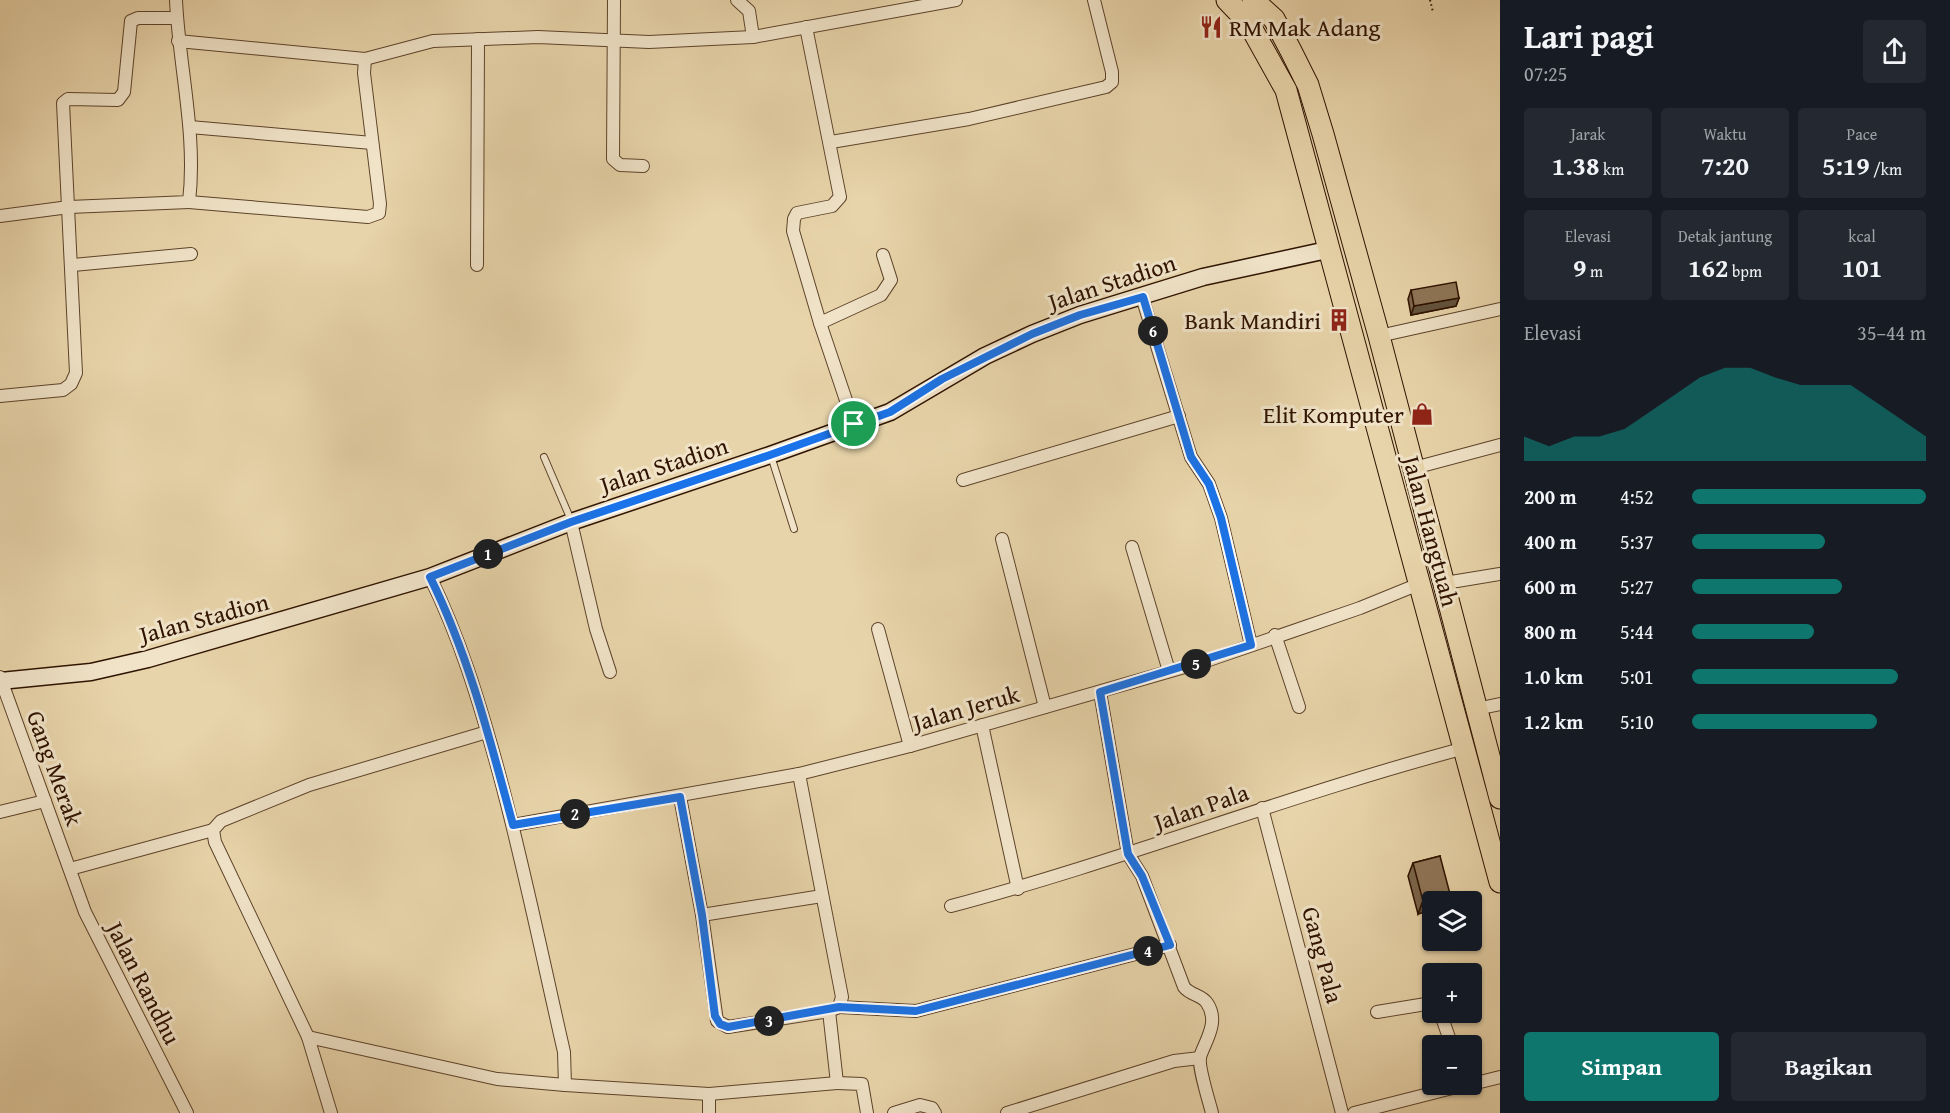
<!DOCTYPE html>
<html lang="id">
<head>
<meta charset="utf-8">
<style>
	:root { --surface:#171b24; --page:#242831; --text:#f1f3f6; --muted:#9ea1a6; --accent:#0f766e }
	body { margin:0; font-family:"Gentium Book Plus",serif; background:var(--page); color:var(--text); height:100vh; display:flex; flex-direction:column; font-size:22px; white-space:nowrap }
	* { box-sizing:border-box; margin:0 }
	p { font-size:20px; color:var(--muted) }
	.icon { flex:none; width:33px; height:33px; fill:none; stroke:currentColor; stroke-width:2; stroke-linecap:round; stroke-linejoin:round }
	.map { position:relative; flex:1; overflow:hidden }
	.details { display:flex; flex-direction:column; background:var(--surface); width:450px }
	.details>* { flex:none }
	.fabs { position:absolute; left:1422px; top:891px; display:grid; gap:12px }
	.fabs a { display:grid; place-items:center; width:60px; height:60px; border-radius:6px; background:var(--surface); box-shadow:0 2px 4px #0004; font-size:30px }
	.pin { position:absolute; display:grid; place-items:center; width:51px; height:51px; color:#fff; margin:-26px; border:3px solid #fff; border-radius:50%; box-shadow:0 2px 6px #0007 }
	.km { position:absolute; width:30px; height:30px; margin:-15px; border-radius:50%; background:#222; color:#fff; font-size:16px; line-height:30px; text-align:center }
	.round { display:grid; place-items:center; flex:none; width:63px; height:63px; border-radius:6px; background:var(--page) }
	.headline { display:flex; align-items:center; justify-content:space-between; height:102px; padding:0 24px }
	h1 { font-size:33px; font-weight:800; line-height:45px }
	.figures { display:grid; grid-template-columns:repeat(3,1fr); gap:9px; height:102px; padding:6px 24px }
	.figures div { display:grid; align-content:center; border-radius:6px; background:var(--page); text-align:center }
	.figures b { font-size:26px; font-weight:800 }
	.figures small { font-size:16px; font-weight:400 }
	.figures p { font-size:16px }
	.chart { height:168px; padding:12px 24px }
	.chart p { display:flex; justify-content:space-between }
	.chart svg { width:100%; height:108px; margin-top:6px; fill:var(--accent); opacity:.7 }
	.primary-button { display:flex; gap:12px; margin-top:auto; padding:12px 24px }
	.primary-button a { flex:1; height:69px; border-radius:6px; background:var(--accent); color:#fff; font-size:24px; font-weight:800; line-height:69px; text-align:center }
	.primary-button a+a { background:var(--page); color:var(--text) }
	ul { padding:0 24px; list-style:none; font-size:20px }
	li { display:grid; grid-template-columns:96px 72px 1fr; align-items:center; height:45px }
	li i { height:15px; border-radius:8px; background:var(--accent) }
	main { display:flex; flex:1; min-height:0 }
	.map>svg:first-child { display:block }
</style>
</head>
<body>
<main>
<div class="map">
<svg width="1500" height="1113" viewBox="0 0 1500 1113">
	<rect width="100%" height="100%" fill="#e8d4aa"/>
	<filter id="stains"><feTurbulence type="fractalNoise" baseFrequency=".00333" numOctaves="4"/><feColorMatrix values="0 0 0 0 .2 0 0 0 0 .09 0 0 0 0 .02 0 0 0 .5 -.17"/></filter>
	<radialGradient id="worn" r=".72"><stop offset=".6" stop-color="#630" stop-opacity="0"/><stop offset="1" stop-color="#630" stop-opacity=".3"/></radialGradient>
	<g fill="none" stroke-linecap="round" stroke-linejoin="round">
		<g stroke="#5d432a" stroke-width="8">
			<g id="lane">
				<polyline points="771,456 794,529"/>
				<polyline points="544,457 571,520"/>
			</g>
		</g>
		<g stroke="#5d432a" stroke-width="14">
			<g id="street">
				<polyline points="614,0 613,159 620,165 643,166"/>
				<polyline points="737,0 749,11 753,37"/>
				<polyline points="806,27 840,197 832,206 797,213 794,219 793,231 820,323 854,424"/>
				<polyline points="178,41 365,59 433,41 538,37 649,42 753,37 956,0"/>
				<polyline points="190,127 372,143"/>
				<polyline points="831,142 969,119 1106,87 1112,82 1112,72 1094,0"/>
				<polyline points="189,202 368,217 379,213 380,204 364,73 365,59"/>
				<path d="M0 216 69 207 189 202C197 134 179 67 176 0"/>
				<polyline points="73,265 191,254"/>
				<polyline points="477,265 478,39"/>
				<polyline points="1142,297 1191,457 1209,484 1221,518 1251,645"/>
				<polyline points="820,323 881,295 891,280 883,255"/>
				<polyline points="1379,336 1500,309"/>
				<polyline points="0,396 63,390 71,384 76,373 63,103 68,99 118,100 124,92 131,21 138,18 177,18"/>
				<polyline points="1414,468 1500,445"/>
				<polyline points="963,480 1179,416"/>
				<polyline points="571,522 596,629 610,672"/>
				<polyline points="1002,539 1045,707"/>
				<polyline points="1132,547 1169,671"/>
				<polyline points="1445,583 1500,574"/>
				<polyline points="878,629 910,746"/>
				<polyline points="1275,635 1299,707"/>
				<polyline points="0,677 85,912 187,1113"/>
				<path d="M1100 692 1128 854 1142 876 1184 987C1190 995 1202 995 1207 1003 1220 1022 1205 1041 1200 1057 1198 1067 1209 1101 1212 1113"/>
				<polyline points="1476,709 1500,704"/>
				<polyline points="982,725 1018,889"/>
				<polyline points="680,797 702,915 717,1021 728,1027 829,1011 839,1007 842,997 799,774"/>
				<polyline points="1262,808 1342,1113"/>
				<polyline points="0,812 45,801"/>
				<polyline points="513,825 799,774 910,746 1209,660 1360,608 1419,584"/>
				<polyline points="70,869 213,830"/>
				<path d="M951 906C1124 860 1291 794 1465 748"/>
				<polyline points="702,915 822,896"/>
				<polyline points="839,1007 916,1011 1170,945"/>
				<polyline points="829,1011 837,1083 862,1084 867,1113"/>
				<polyline points="1377,1012 1432,1003"/>
				<polyline points="1440,1012 1452,1046"/>
				<path d="M308 1037 497 1079 565 1085 564 1052C542 956 523 861 497 766 479 701 460 638 430 577"/>
				<polyline points="1472,1084 1500,1077"/>
				<polyline points="565,1085 709,1094 837,1083"/>
				<polyline points="331,1113 308,1037 215,842 213,830 221,821 309,785 487,732"/>
				<polyline points="709,1113 709,1094"/>
				<polyline points="894,1113 920,1105 932,1108 935,1113"/>
				<polyline points="1007,1113 1174,1061 1200,1058"/>
				<polyline points="1354,1113 1468,1084"/>
			</g>
		</g>
		<g stroke="#2f1300" stroke-width="19">
			<polyline id="secondary" points="0,681 91,672 148,659 430,577 571,522 770,455 890,412 985,356 1032,334 1080,315 1203,277 1327,250"/>
		</g>
		<g stroke="#2f1300" stroke-width="23">
			<g id="highway">
				<polyline points="1227,0 1248,22 1286,90 1500,882"/>
				<polyline points="1253,0 1274,19 1291,51 1308,85 1323,134 1379,336 1500,798"/>
			</g>
		</g>
		<polyline stroke="#2f1300" stroke-width="2" stroke-dasharray="1.5 3" stroke-linecap="butt" points="1430,0 1433,12"/>
		<use href="#lane" stroke="#f0e3c8" stroke-width="6"/>
		<use href="#street" stroke="#f0e3c8" stroke-width="12"/>
		<use href="#secondary" stroke="#f0e3c8" stroke-width="16"/>
		<use href="#highway" stroke="#e8d4aa" stroke-width="21"/>
	</g>
	<g fill="#7b664c" stroke="#2f1300" stroke-width="1.5">
		<polygon points="1411,290 1459,298 1456,306 1411,315 1408,299"/>
		<polygon points="1440,856 1418,914 1408,876 1413,863"/>
	</g>
	<g fill="#64533e" stroke="#2f1300" stroke-width="1.5">
		<polygon points="1459,298 1456,306 1411,315 1414,306"/>
		<polygon points="1450,894 1447,902 1432,902 1432,910 1418,914 1423,901"/>
	</g>
	<g fill="#8f7758" stroke="#2f1300" stroke-width="1.5">
		<polygon points="1456,282 1459,298 1414,306 1411,290"/>
		<polygon points="1440,856 1450,894 1423,901 1413,863"/>
	</g>
	<g fill="none" stroke-linecap="round" stroke-linejoin="round">
		<g stroke="#fff" stroke-width="12">
			<path id="route" d="M1143 297 1191 457 1209 484 1221 518 1251 645 1100 692 1128 854 1142 876 1170 945 916 1011 839 1007 728 1027 720 1024 715 1016 702 915 680 797 513 825C490 740 469 656 430 577L571 522 770 455 890 412 942 379 1032 334 1080 315Z"/>
		</g>
		<use href="#route" stroke="#1a73e8" stroke-width="8"/>
	</g>
	<defs>
		<g id="restaurant-bare" transform="scale(1.8)"><path d="M-5-6h1v4h1v-4h1v4h1v-4h1v5L-1.5 .5V6h-2V.5L-5-1ZM5-6V6H3V1.5H1.5Q1.5-4 5-6Z" fill="#8f2418" stroke="#f0e3c8" stroke-width="2.5" paint-order="stroke"/></g>
		<g id="building-bare" transform="scale(1.8)"><path d="M-4-6H4V6H1V3H-1V6H-4ZM-2.5-4.3h1.7v1.8h-1.7ZM.8-4.3h1.7v1.8H.8ZM-2.5-1h1.7V.8h-1.7ZM.8-1h1.7V.8H.8Z" fill="#8f2418" stroke="#f0e3c8" stroke-width="2.5" paint-order="stroke"/></g>
		<g id="shop-bare" transform="scale(1.8)"><path d="M-5-2.5h2.3a2.7 3.5 0 0 1 5.4 0H5L5.5 6h-11ZM-1.5-2.5h3a1.5 2.3 0 0 0-3 0Z" fill="#8f2418" stroke="#f0e3c8" stroke-width="2.5" paint-order="stroke"/></g>
	</defs>
	<g fill-rule="evenodd">
		<use href="#restaurant-bare" x="1211" y="27"/>
		<use href="#building-bare" x="1339" y="320"/>
		<use href="#shop-bare" x="1422" y="414"/>
	</g>
	<g text-anchor="middle" dominant-baseline="central" stroke-width="6" stroke-linejoin="round" paint-order="stroke">
		<g font-size="24" fill="#2f1300" stroke="#f0e3c8" text-anchor="end">
			<text x="1229" y="27" text-anchor="start">RM Mak Adang</text>
			<text x="1321" y="320">Bank Mandiri</text>
			<text x="1404" y="414">Elit Komputer</text>
		</g>
		<g font-size="24" fill="#2f1300" stroke="#f0e3c8">
			<text transform="translate(1112 282) rotate(-18)">Jalan Stadion</text>
			<text transform="translate(664 465) rotate(-18)">Jalan Stadion</text>
			<text transform="translate(1431 531) rotate(75)">Jalan Hangtuah</text>
			<text transform="translate(204 618) rotate(-15)">Jalan Stadion</text>
			<text transform="translate(966 708) rotate(-16)">Jalan Jeruk</text>
			<text transform="translate(55 768) rotate(70)">Gang Merak</text>
			<text transform="translate(1201 807) rotate(-19)">Jalan Pala</text>
			<text transform="translate(1323 955) rotate(75)">Gang Pala</text>
			<text transform="translate(144 983) rotate(63)">Jalan Randhu</text>
		</g>
	</g>
	<rect width="100%" height="100%" filter="url(#stains)"/>
	<rect width="100%" height="100%" fill="url(#worn)"/>
</svg>
<div class="fabs">
<a><svg class="icon" aria-label="layers" viewBox="0 0 24 24"><path d="M12 4l9 5-9 5-9-5zM3 14l9 5 9-5"/></svg></a>
<a>+</a>
<a>−</a>
</div>
<div class="pin" style="left:854px;top:424px;background:#1e9e55"><svg class="icon" aria-label="arrive" viewBox="0 0 24 24"><path d="M6 21V4h12l-3 4 3 4H6"/></svg></div>
<b class="km" style="left:488px;top:554px">1</b>
<b class="km" style="left:575px;top:814px">2</b>
<b class="km" style="left:769px;top:1021px">3</b>
<b class="km" style="left:1148px;top:951px">4</b>
<b class="km" style="left:1196px;top:664px">5</b>
<b class="km" style="left:1153px;top:331px">6</b>
</div>
<section class="details">
<div class="headline"><div><h1>Lari pagi</h1><p>07:25</p></div><a class="round"><svg class="icon" aria-label="share" viewBox="0 0 24 24"><path d="M12 15V3M7 8l5-5 5 5M5 13v7h14v-7"/></svg></a></div>
<div class="figures">
<div><p>Jarak</p><b>1.38<small> km</small></b></div>
<div><p>Waktu</p><b>7:20</b></div>
<div><p>Pace</p><b>5:19<small> /km</small></b></div>
</div>
<div class="figures">
<div><p>Elevasi</p><b>9<small> m</small></b></div>
<div><p>Detak jantung</p><b>162<small> bpm</small></b></div>
<div><p>kcal</p><b>101</b></div>
</div>
<div class="chart"><p><span>Elevasi</span>35–44 m</p>
<svg viewBox="0 0 160 44" preserveAspectRatio="none"><path d="M0 44V34L10 38L20 34L30 34L40 31L50 24L60 17L70 10L80 6L90 6L100 10L110 13L120 13L130 13L140 20L150 27L160 34V44z"/></svg>
</div>
<ul>
<li><b>200 m</b>4:52<i style="width:100%"></i></li>
<li><b>400 m</b>5:37<i style="width:57%"></i></li>
<li><b>600 m</b>5:27<i style="width:64%"></i></li>
<li><b>800 m</b>5:44<i style="width:52%"></i></li>
<li><b>1.0 km</b>5:01<i style="width:88%"></i></li>
<li><b>1.2 km</b>5:10<i style="width:79%"></i></li>
</ul>
<div class="primary-button"><a>Simpan</a><a>Bagikan</a></div>
</section>
</main>
</body>
</html>
